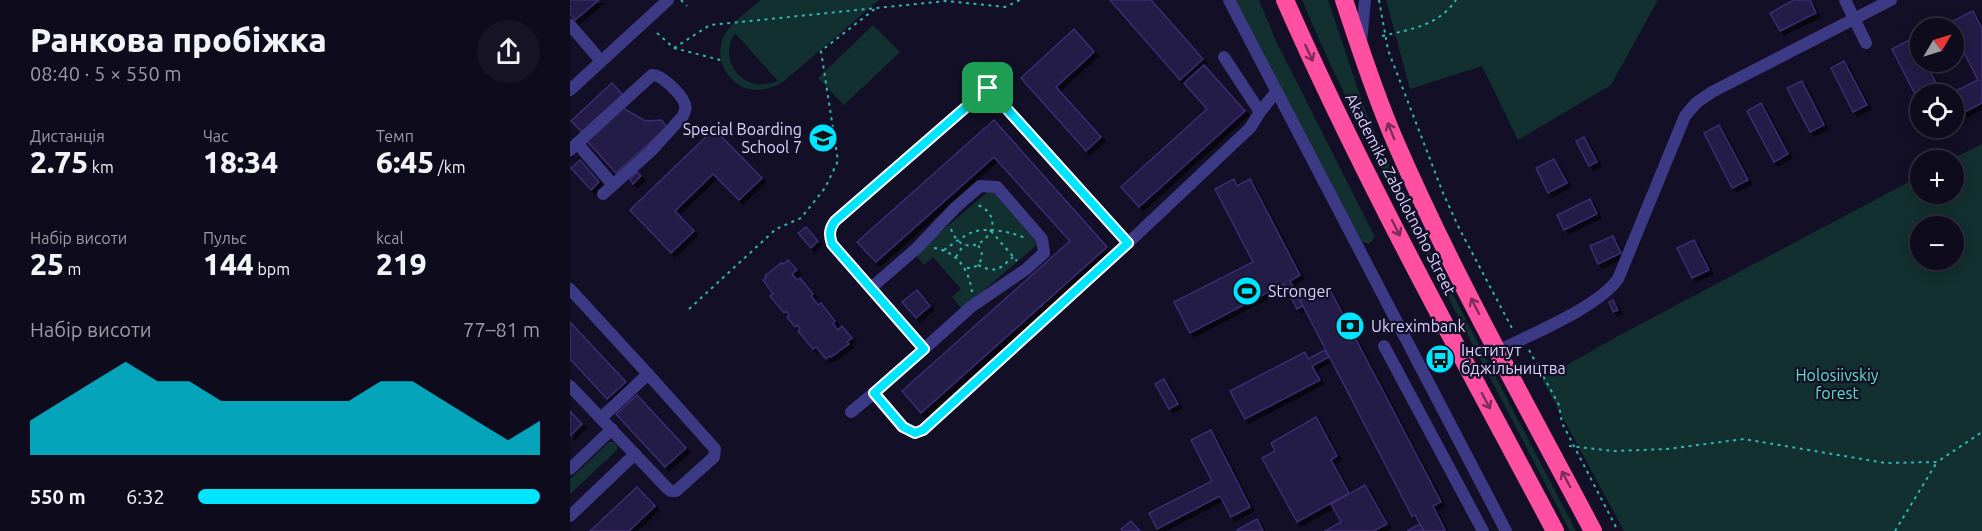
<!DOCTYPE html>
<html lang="uk">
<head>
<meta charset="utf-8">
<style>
	:root { --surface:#0e0b1c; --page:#171425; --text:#f1f3f6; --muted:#9b9ba3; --line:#2e2b3b; --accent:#00e5ff }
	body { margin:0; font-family:Ubuntu,sans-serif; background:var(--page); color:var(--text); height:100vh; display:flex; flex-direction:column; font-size:22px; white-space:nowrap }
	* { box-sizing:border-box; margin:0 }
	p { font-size:20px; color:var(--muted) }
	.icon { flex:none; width:33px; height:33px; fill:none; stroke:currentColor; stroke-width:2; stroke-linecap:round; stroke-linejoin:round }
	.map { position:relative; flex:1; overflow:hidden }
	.side { display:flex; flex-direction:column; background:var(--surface); width:570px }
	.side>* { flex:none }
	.needle { width:39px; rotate:52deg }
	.controls { position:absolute; left:1340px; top:18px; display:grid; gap:12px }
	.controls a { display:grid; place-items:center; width:54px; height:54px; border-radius:50%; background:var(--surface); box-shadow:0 3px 15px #0003,0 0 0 2px var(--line); font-size:30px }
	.pin { position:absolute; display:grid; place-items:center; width:51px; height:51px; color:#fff; margin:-26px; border-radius:12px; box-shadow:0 3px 9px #0006 }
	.round { display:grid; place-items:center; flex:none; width:63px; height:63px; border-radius:32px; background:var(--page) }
	.headline { display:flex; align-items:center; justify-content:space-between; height:102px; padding:0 30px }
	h1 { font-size:33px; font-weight:800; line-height:45px }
	.metrics { display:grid; grid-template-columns:repeat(3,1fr); gap:9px; height:102px; padding:6px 30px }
	.metrics div { display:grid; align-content:center }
	.metrics b { font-size:30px; font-weight:800 }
	.metrics small { font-size:16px; font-weight:400 }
	.metrics p { font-size:16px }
	.chart { height:168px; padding:12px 30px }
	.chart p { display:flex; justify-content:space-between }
	.chart svg { width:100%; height:108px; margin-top:6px; fill:var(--accent); opacity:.7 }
	ul { padding:0 30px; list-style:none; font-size:20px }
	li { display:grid; grid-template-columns:96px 72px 1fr; align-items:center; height:45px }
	li i { height:15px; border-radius:8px; background:var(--accent) }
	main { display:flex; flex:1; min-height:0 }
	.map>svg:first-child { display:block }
</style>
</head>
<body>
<main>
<section class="side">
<div class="headline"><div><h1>Ранкова пробіжка</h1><p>08:40 · 5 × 550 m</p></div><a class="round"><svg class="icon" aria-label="share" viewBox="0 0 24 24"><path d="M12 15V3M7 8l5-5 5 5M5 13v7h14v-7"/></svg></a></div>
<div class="metrics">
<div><p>Дистанція</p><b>2.75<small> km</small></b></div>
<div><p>Час</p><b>18:34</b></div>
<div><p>Темп</p><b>6:45<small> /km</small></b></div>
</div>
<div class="metrics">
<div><p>Набір висоти</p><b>25<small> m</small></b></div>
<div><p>Пульс</p><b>144<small> bpm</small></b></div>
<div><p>kcal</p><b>219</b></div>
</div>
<div class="chart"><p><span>Набір висоти</span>77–81 m</p>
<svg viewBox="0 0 160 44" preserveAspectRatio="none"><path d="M0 44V30L10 22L20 14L30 6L40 14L50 14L60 22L70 22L80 22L90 22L100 22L110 14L120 14L130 22L140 30L150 38L160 30V44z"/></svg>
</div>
<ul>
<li><b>550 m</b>6:32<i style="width:100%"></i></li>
</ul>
</section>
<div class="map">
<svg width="1412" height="531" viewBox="0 0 1412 531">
	<defs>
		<filter id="shadow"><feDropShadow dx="4" dy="4" stdDeviation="0" flood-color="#0009"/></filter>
	</defs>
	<rect width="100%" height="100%" fill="#130f26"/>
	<g fill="#12302f" fill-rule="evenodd">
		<path d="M191 0H309L213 82C191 95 166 93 154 68 149 57 149 47 154 36 161 22 179 10 191 0ZM165 33 207 80V81C176 95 146 62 165 33Z"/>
		<polygon points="664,0 689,0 707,43 805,237 799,244 789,241"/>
		<path d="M732 0H758L795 110 823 174 873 277 870 281C822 188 772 96 732 0Z"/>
		<polygon points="816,0 1088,0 1041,85 948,140 912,66 840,89"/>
		<polygon points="303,25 330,52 274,105 248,78"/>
		<path d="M1412 144V531H1054L972 379 1048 336 1350 176V194H1383V160H1380ZM1350 226H1383V260H1350Z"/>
		<polygon points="421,189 468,244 392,309 382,297 391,289 363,257 354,265 345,254"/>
		<polygon points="880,289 1006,531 1000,531 883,307 876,292"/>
		<polygon points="39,442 44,442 47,446 47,450 0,494 0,479"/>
	</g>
	<g fill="#241b47" stroke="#3b2d73" stroke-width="1.5" filter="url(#shadow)">
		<polygon points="0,0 29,0 5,20 0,14"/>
		<polygon points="540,0 581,0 633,59 610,80"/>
		<polygon points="1224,0 1240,0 1246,13 1210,31 1200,13"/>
		<polygon points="1403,11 1412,28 1412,103 1383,118 1383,94 1380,94 1408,80 1379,23"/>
		<polygon points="504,29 524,52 486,87 531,137 516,151 451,78"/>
		<polygon points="1343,38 1350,51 1350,62 1355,62 1372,94 1350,94 1350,104 1322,49"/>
		<polygon points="1274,61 1297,105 1283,112 1261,68"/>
		<polygon points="634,65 675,111 569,207 551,187 637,109 614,83"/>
		<polygon points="1232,81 1254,125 1240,132 1217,88"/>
		<polygon points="42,83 53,95 12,132 1,121"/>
		<polygon points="1191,103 1218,154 1204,162 1177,111"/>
		<polygon points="53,108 75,121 91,120 97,127 46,173 17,141"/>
		<polygon points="424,120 537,247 351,413 332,391 500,241 424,157 306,262 287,242"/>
		<polygon points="1149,125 1178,180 1162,188 1134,133"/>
		<polygon points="144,129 192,178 169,200 143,174 105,211 124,231 101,253 60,210"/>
		<polygon points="1014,137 1027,162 1019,166 1006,141"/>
		<polygon points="984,159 997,183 978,193 966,168"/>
		<polygon points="10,160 29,182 21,190 1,168"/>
		<polygon points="67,172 71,176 63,184 60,179"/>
		<polygon points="664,179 667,186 680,179 730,275 720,281 733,306 727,309 714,284 620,333 604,302 683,262 645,189"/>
		<polygon points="1020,199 1027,214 994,230 987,215"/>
		<polygon points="236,227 248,241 241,248 228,233"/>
		<polygon points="1043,236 1051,253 1028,264 1020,246"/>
		<polygon points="1124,240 1139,270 1122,278 1107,248"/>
		<polygon points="218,260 227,270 222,274 227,280 230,278 243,294 241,296 248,305 251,303 265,321 263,324 268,330 272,326 282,338 277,342 279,344 261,357 260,356 256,359 246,347 243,349 228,331 230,329 227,325 225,327 217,317 219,315 216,311 214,313 200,296 203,294 193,280 196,278 195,276 211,263 213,264"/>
		<polygon points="758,286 871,502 863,506 875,530 872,531 854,531 845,515 842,516 730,300"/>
		<polygon points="347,290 360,306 346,318 332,302"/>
		<polygon points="1043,300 1048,310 1043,312 1039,302"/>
		<polygon points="0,322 56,382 37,399 0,359"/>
		<polygon points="755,350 759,357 742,366 750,380 675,419 660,391 735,352 738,359"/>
		<polygon points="594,379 608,404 599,409 585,384"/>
		<polygon points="67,395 116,448 95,467 46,414"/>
		<polygon points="0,411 12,424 0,436"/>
		<polygon points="746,417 767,456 761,460 779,493 727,522 692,458 705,451 701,443"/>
		<polygon points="641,430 680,507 661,517 650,496 587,529 579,513 642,481 621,440"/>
		<polygon points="795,485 817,524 804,531 755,531 771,522 761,504"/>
		<polygon points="67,487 85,506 59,531 20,531"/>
		<polygon points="687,519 693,531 668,531 667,530"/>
		<polygon points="561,521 570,531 553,531 551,529"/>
		<polygon points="850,524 854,531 837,531"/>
	</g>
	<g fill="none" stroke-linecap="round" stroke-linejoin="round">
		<g stroke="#2fb8b0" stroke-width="2" stroke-dasharray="3 4.5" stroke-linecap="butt">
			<polyline points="111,0 117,6"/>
			<polyline points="809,0 818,50 873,193 889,228 944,332"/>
			<polyline points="87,33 104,48 154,61"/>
			<path d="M812 36C841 29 868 26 886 0"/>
			<polyline points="104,48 140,25 376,1 435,7 450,0"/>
			<path d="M381 229C396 271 447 222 408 205"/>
			<polyline points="421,231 447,261"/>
			<path d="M364 248C388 252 399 270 402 292"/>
			<path d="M374 250C383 244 393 236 403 232 418 227 442 232 455 238"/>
			<polyline points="386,257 394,244"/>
			<path d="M408 265C427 274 429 269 443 257"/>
			<path d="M397 268H403C413 262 415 254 407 244"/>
			<polyline points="119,309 206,229 231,218 255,188 268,161 251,51 306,8"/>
			<polyline points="959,350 989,405 992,423 1048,531"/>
			<polyline points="999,446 1044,451 1097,449 1174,439 1315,463 1367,462 1412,432"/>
			<polyline points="1325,531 1367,462"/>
		</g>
		<g stroke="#3d3a85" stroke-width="12">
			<polyline points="659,0 936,531"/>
			<polyline points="1275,0 1296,43"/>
			<polyline points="0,25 31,61"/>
			<polyline points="791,42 795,0"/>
			<polyline points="654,57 690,112"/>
			<path d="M418 88 558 243 353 430 345 433 333 427 304 393 354 349 262 244C259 235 259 229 265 221Z"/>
			<polyline points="0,90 98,0"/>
			<polyline points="7,143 43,185"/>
			<path d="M0 150 82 75C91 74 110 93 114 102 117 107 115 111 113 116L82 150 33 194"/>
			<polyline points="558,243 680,128 690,112 706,92"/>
			<polyline points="301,288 347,248 385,208 410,186 427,187 472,239 474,253 455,270 402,306 354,349"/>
			<polyline points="0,289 78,374 31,418"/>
			<polyline points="814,346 913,531"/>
			<path d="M928 351C961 334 1027 308 1048 279L1115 116 1126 103 1142 92 1321 0"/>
			<polyline points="0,386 97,488 101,491 106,491 144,457 145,449 78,374"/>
			<polyline points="281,412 304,393"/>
			<polyline points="0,469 42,429"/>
			<polyline points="0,516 65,454"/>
		</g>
		<g stroke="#ff4fa3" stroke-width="18">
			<path d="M715 0C795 182 892 356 985 531"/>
			<path d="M774 0C790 48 805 95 825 141 883 275 955 402 1023 531"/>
		</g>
	</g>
	<defs><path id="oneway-shaft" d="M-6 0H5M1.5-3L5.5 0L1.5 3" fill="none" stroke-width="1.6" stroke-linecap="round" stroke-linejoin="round" transform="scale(1.5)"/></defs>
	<g stroke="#7d2c5e">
		<use href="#oneway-shaft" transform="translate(739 53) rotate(65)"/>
		<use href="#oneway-shaft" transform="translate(821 131) rotate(-112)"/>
		<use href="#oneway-shaft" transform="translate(826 228) rotate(63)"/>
		<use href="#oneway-shaft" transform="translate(905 306) rotate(-117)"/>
		<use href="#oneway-shaft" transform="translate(916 401) rotate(62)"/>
		<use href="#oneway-shaft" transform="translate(996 479) rotate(-118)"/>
	</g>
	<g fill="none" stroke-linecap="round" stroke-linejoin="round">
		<g stroke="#fff" stroke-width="12">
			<path id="route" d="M418 88 558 243 353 430 345 433 333 427 304 393 354 349 262 244C259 235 259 229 265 221Z"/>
		</g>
		<use href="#route" stroke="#00e5ff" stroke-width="8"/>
	</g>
	<defs>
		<g id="school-disc" transform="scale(1.5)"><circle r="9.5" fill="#00e5ff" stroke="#130f26"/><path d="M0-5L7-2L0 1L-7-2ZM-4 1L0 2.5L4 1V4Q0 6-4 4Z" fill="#111"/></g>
		<g id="stadium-disc" transform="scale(1.5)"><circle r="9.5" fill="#00e5ff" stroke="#130f26"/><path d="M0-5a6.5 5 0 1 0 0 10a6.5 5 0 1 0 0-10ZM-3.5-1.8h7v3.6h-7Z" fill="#111"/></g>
		<g id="bank-disc" transform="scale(1.5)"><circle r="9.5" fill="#00e5ff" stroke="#130f26"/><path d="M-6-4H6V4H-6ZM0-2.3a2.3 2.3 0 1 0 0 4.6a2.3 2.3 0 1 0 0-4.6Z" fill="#111"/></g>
		<g id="bus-disc" transform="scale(1.5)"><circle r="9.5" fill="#00e5ff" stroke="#130f26"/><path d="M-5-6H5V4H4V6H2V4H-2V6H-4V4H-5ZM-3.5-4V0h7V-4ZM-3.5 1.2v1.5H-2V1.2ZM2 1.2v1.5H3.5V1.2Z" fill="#111"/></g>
	</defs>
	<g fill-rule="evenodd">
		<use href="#school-disc" x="253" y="138"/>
		<use href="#stadium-disc" x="677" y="291"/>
		<use href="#bank-disc" x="780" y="326"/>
		<use href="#bus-disc" x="870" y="359"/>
	</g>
	<g text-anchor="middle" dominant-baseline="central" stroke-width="4.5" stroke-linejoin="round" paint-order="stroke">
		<g font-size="16" fill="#d9d4ff" stroke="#130f26" text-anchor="start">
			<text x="232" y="129" text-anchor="end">Special Boarding<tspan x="232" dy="18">School 7</tspan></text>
			<text x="698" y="291">Stronger</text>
			<text x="801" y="326">Ukreximbank</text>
			<text x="891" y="350">Інститут<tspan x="891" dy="18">бджільництва</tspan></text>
		</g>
		<g font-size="16" fill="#d9d4ff" stroke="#130f26">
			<text transform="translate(831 194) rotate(63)">Akademika Zabolotnoho Street</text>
		</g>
		<g font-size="16" fill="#5fe0c0" stroke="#130f26">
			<text x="1267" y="375">Holosiivskiy<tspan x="1267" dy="18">forest</tspan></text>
		</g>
	</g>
</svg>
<div class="controls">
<a><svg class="needle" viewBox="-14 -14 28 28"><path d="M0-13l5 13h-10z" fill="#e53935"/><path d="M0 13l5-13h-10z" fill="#9b9ba3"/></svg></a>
<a><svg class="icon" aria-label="locate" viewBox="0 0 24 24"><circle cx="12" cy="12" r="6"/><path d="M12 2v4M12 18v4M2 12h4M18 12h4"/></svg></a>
<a>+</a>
<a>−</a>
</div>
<div class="pin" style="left:418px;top:88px;background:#1e9e55"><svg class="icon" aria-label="arrive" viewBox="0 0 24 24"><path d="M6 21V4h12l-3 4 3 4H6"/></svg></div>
</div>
</main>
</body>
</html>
